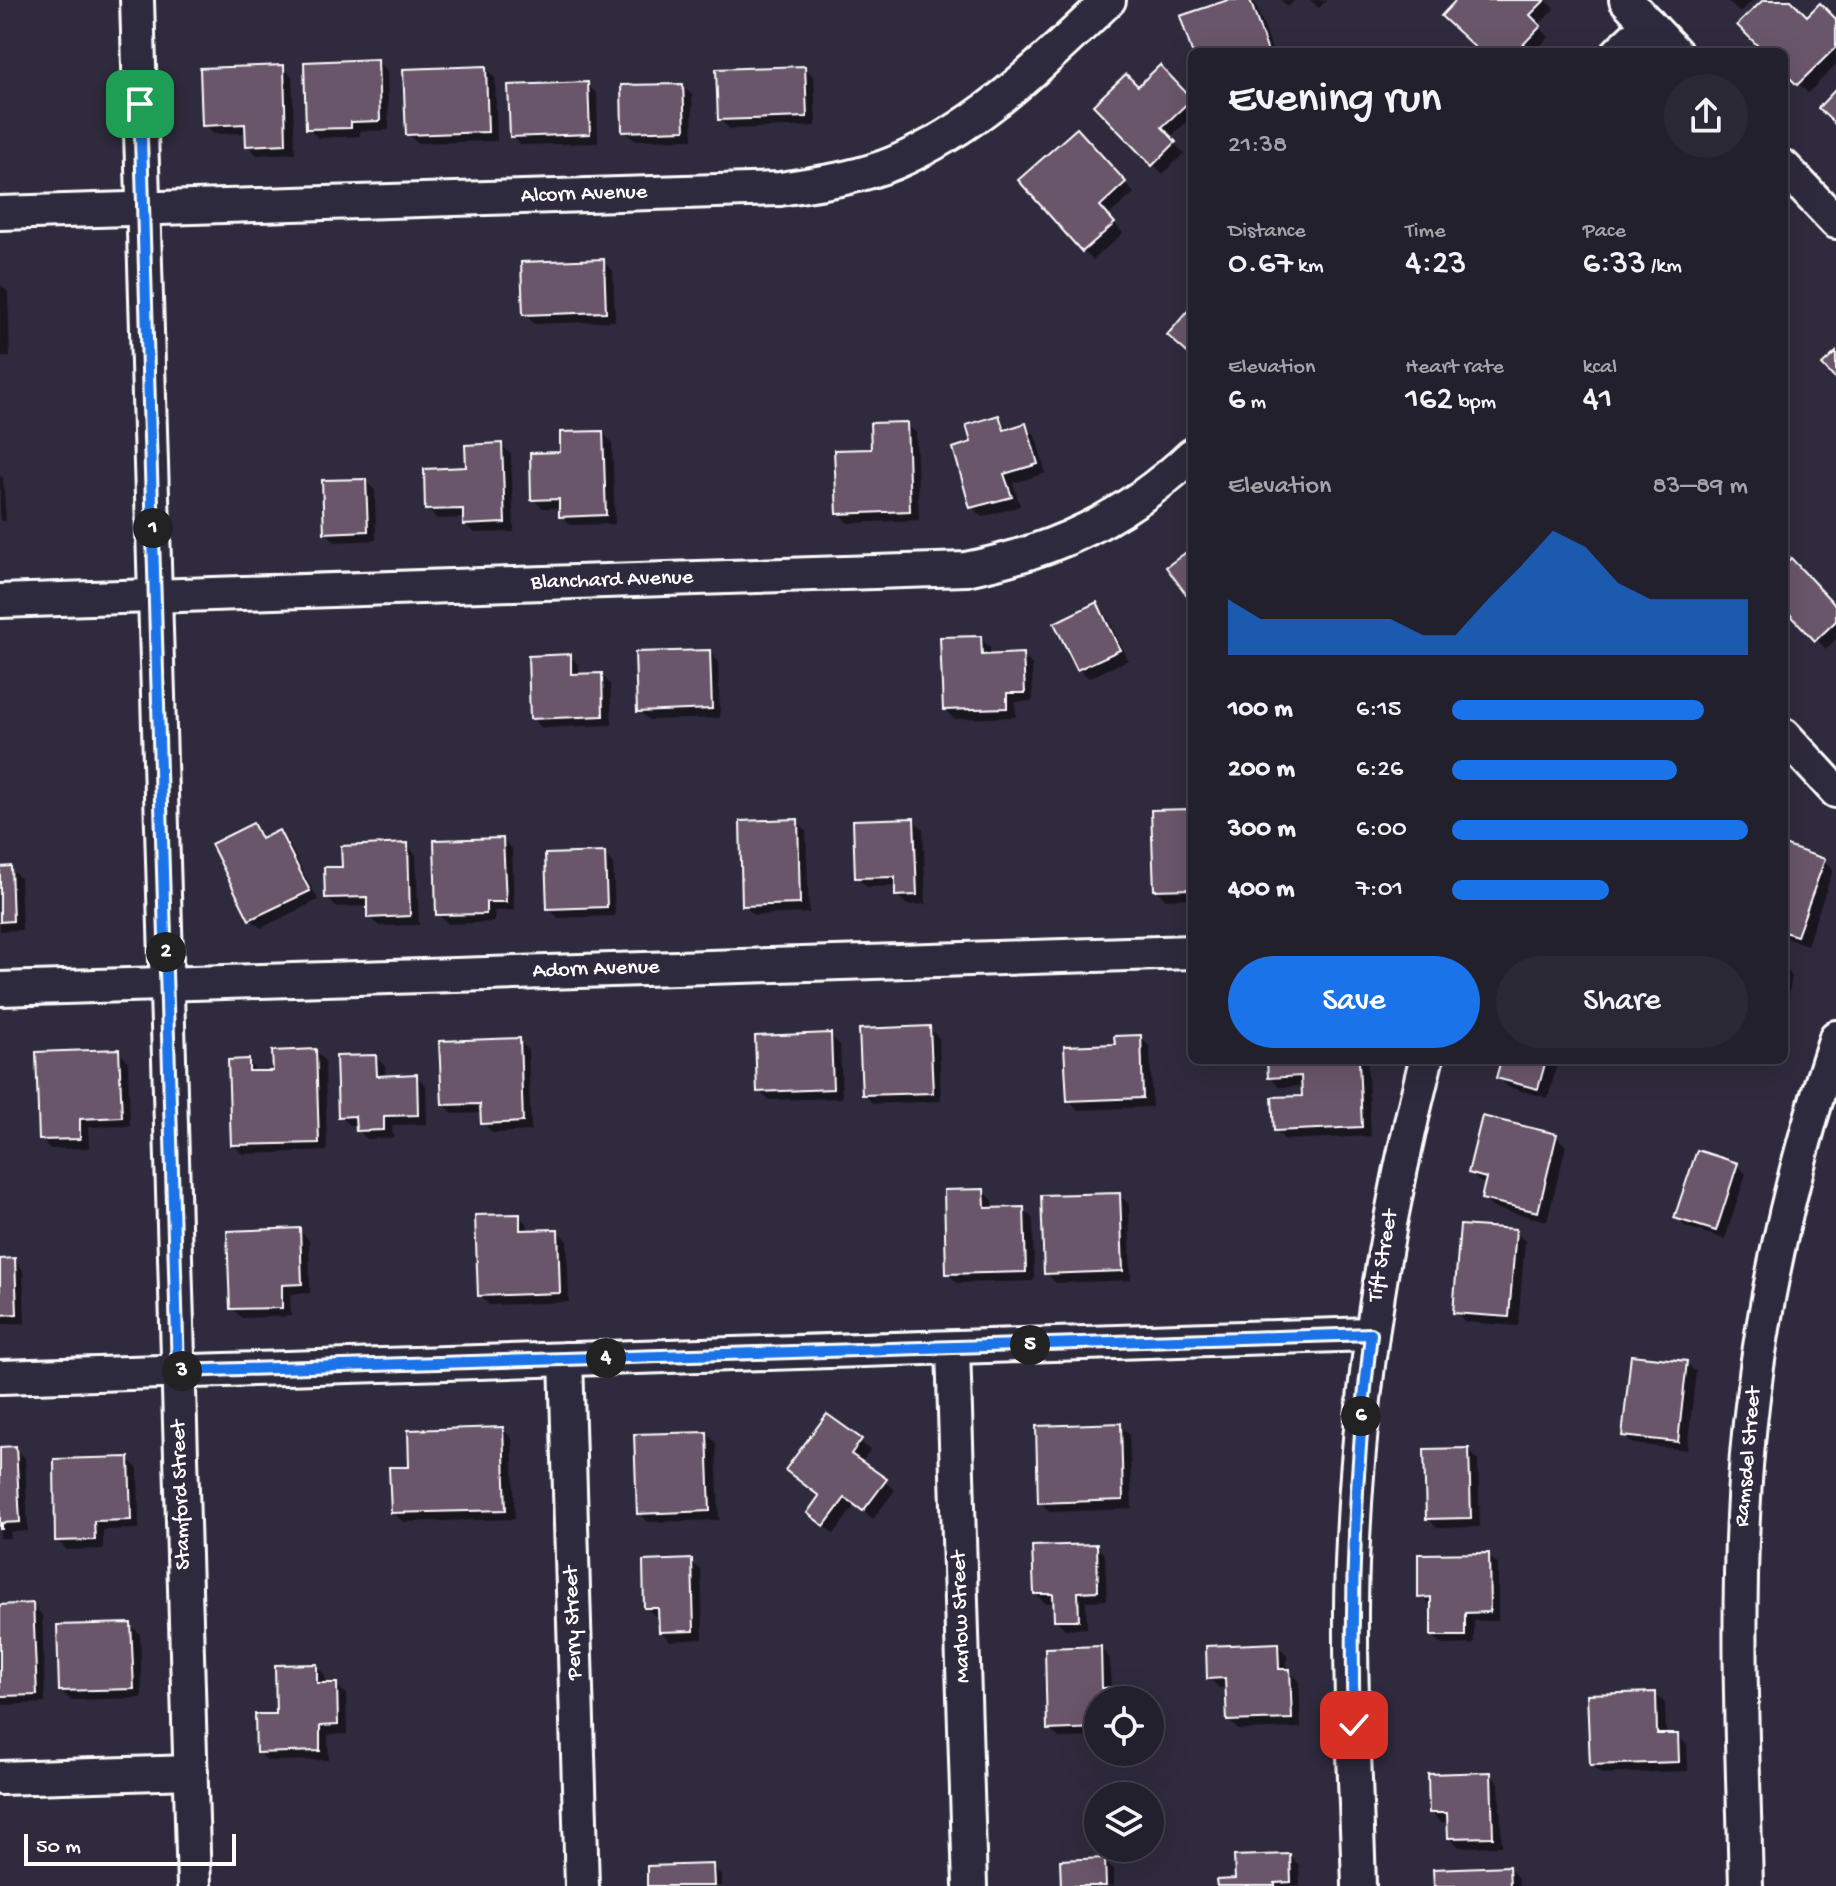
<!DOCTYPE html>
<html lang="en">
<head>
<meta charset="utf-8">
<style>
	:root { --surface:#23202e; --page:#2b2836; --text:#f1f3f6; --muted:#a3a3aa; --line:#403e4a; --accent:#1a73e8 }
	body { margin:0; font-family:"Gochi Hand",sans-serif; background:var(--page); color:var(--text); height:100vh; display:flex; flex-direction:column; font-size:30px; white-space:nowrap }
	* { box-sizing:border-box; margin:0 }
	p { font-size:26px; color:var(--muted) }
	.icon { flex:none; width:44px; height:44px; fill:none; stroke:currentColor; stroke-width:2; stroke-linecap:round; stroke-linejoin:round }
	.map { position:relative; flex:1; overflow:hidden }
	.panel { position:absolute; left:1188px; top:48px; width:600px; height:1016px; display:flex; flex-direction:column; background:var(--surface); border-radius:12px; box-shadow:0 8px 32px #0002,0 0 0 2px var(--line) }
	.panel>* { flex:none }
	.tools { position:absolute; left:1084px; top:1686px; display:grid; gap:16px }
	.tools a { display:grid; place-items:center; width:80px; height:80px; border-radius:50%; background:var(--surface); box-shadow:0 8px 32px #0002,0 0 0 2px var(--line); font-size:40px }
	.scale { position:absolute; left:24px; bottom:20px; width:212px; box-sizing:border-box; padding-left:8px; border:4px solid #fff; border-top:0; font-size:22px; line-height:28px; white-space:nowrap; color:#fff; -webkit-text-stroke:6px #2f2a3d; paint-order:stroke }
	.pin { position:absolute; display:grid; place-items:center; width:68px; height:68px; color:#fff; margin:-34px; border-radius:16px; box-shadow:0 4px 12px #0006 }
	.km { position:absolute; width:40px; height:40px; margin:-20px; border-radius:50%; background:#222; color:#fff; font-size:22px; line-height:40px; text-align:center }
	.round { display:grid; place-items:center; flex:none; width:84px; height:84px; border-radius:42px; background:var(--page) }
	.headline { display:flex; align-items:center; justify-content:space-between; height:136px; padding:0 40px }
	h1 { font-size:44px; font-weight:600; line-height:60px }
	.metrics { display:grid; grid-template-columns:repeat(3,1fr); gap:12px; height:136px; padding:8px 40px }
	.metrics div { display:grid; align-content:center }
	.metrics b { font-size:34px; font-weight:600 }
	.metrics small { font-size:22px; font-weight:400 }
	.metrics p { font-size:22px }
	.chart { height:224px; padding:16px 40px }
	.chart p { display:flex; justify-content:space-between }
	.chart svg { width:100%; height:144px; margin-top:8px; fill:var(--accent); opacity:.7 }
	.primary-button { display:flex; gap:16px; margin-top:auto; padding:16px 40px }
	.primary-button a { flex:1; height:92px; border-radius:48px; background:var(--accent); color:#fff; font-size:32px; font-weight:600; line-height:92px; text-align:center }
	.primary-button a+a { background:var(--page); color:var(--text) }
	ul { padding:0 40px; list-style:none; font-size:26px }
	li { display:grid; grid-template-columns:128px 96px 1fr; align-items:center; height:60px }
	li i { height:20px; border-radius:10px; background:var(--accent) }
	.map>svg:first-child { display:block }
</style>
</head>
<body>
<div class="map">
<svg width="1836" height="1886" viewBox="0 0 1836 1886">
	<rect width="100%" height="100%" fill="#2f2a3d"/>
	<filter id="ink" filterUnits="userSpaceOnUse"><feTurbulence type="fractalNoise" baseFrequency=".0125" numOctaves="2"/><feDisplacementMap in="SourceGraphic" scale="16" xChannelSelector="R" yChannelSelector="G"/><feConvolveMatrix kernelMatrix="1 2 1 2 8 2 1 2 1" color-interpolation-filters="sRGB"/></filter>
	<g filter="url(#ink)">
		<g fill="#0007">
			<polygon points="1234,0 1251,0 1256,5 1273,52 1194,52"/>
			<polygon points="1281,0 1295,0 1288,7"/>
			<polygon points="1310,0 1327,0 1319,8"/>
			<polygon points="1459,0 1546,0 1554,9 1538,26 1549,37 1534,52 1482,52"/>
			<polygon points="1726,0 1753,0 1740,13"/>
			<polygon points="1766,0 1788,0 1807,19 1836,21 1836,65 1808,93 1784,69 1784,52 1767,52"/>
			<polygon points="377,61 387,71 389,130 360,131 360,136 318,138 308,128"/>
			<polygon points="283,67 292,76 295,153 257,155 248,145 247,133 214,134 204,125"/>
			<polygon points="485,68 495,78 497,141 417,143 408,134"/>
			<polygon points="805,68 814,77 816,126 730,129 720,120"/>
			<polygon points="1160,68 1192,100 1192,117 1169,138 1184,153 1163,174 1095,105 1138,89"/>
			<polygon points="587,84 597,94 598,143 521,145 512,136"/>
			<polygon points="682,86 692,95 693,139 634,140 624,131"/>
			<polygon points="1087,140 1134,193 1108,216 1123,233 1093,260 1083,251"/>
			<polygon points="603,261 613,271 615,321 534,324 525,314"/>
			<polygon points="0,284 8,292 10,357 0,357"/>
			<polygon points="999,417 1009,430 1026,425 1035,435 1046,473 1013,483 1020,506 982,517 972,507"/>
			<polygon points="906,424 916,433 919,520 848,523 839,513 873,451"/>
			<polygon points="603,433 612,442 615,524 571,525 561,516 561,508 543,508 533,499 562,454"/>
			<polygon points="502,445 511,455 514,532 475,533 465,524 465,518 437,519 427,509 468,469"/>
			<polygon points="0,475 3,478 6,521 0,521"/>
			<polygon points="365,481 375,490 376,540 335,542 326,532"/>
			<polygon points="1784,567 1836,608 1836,639 1826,649 1784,605"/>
			<polygon points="1096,605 1106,614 1128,660 1089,678 1079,669"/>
			<polygon points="980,638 990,647 990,656 1023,655 1032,665 1033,701 1015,702 1016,717 954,719 945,709"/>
			<polygon points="709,652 718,661 720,718 649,720 639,711"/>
			<polygon points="570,656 579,666 580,675 601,675 610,684 612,725 542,728 532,718"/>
			<polygon points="1192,811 1192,898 1165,899 1156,889"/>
			<polygon points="913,820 923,829 926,904 907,905 897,895 897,886 867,887 857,877"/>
			<polygon points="797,821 806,831 809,913 754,915 744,905"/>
			<polygon points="253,826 264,840 279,832 288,842 318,900 261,928 251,919"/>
			<polygon points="503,840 512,849 514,910 494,911 495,922 448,924 438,914"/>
			<polygon points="407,845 416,855 419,925 379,926 369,917 369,906 336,907 327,897 344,869"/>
			<polygon points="1784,847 1824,861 1833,870 1807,945 1784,937"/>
			<polygon points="604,854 613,864 615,916 558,918 549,908"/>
			<polygon points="10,868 20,878 22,930 0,931 0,869"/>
			<polygon points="1784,968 1792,976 1784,1020"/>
			<polygon points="929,1028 939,1038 941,1101 873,1104 864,1094"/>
			<polygon points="830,1035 840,1045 842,1098 769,1100 759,1091"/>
			<polygon points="1140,1037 1150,1047 1152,1107 1078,1110 1069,1100 1117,1046"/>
			<polygon points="519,1040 528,1050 531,1131 493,1133 483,1123 483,1113 453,1114 444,1104"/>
			<polygon points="118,1051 128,1061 130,1126 88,1127 89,1148 50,1149 41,1139"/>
			<polygon points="316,1051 325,1061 327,1151 242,1154 233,1144 248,1061 258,1073 275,1073"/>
			<polygon points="375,1057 385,1066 385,1077 416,1076 426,1086 427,1124 392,1125 393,1138 367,1139 358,1130 358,1125 350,1125 340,1116"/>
			<polygon points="1269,1060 1367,1060 1371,1136 1285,1140 1276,1131 1304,1098 1303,1086 1280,1087 1270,1077"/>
			<polygon points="1503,1060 1558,1060 1548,1098 1508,1087 1498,1077"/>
			<polygon points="1556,1136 1566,1146 1547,1221 1493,1208 1483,1198 1487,1184 1480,1182 1471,1173"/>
			<polygon points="1737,1165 1746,1174 1725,1239 1686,1227 1676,1217"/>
			<polygon points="984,1191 993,1201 993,1210 1023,1209 1033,1219 1034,1281 957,1283 948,1273"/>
			<polygon points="1119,1195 1129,1204 1131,1280 1056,1283 1046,1273"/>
			<polygon points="519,1216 528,1225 528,1232 557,1231 567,1240 569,1302 489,1305 480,1295"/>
			<polygon points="299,1230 309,1240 310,1293 290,1294 291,1316 242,1318 232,1308"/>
			<polygon points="1515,1231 1525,1241 1518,1326 1465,1322 1455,1312"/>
			<polygon points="14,1260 23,1270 25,1323 0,1324 0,1261"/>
			<polygon points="1686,1363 1696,1372 1687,1450 1633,1444 1624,1435"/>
			<polygon points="1120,1425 1129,1434 1132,1509 1050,1512 1040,1502"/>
			<polygon points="503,1429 512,1439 515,1519 403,1522 393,1513 411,1469"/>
			<polygon points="707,1434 716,1443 719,1520 648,1522 639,1513"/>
			<polygon points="860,1441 870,1450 861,1463 895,1490 873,1519 855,1505 834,1534 809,1513 821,1497 788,1470"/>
			<polygon points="15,1448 25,1458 28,1531 10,1532 11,1538 0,1538 0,1449"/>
			<polygon points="1468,1450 1478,1460 1480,1527 1437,1528 1428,1518"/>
			<polygon points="128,1459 138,1469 139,1529 103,1530 103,1549 67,1550 57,1540"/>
			<polygon points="1096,1546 1105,1555 1107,1600 1086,1601 1087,1628 1065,1629 1056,1620 1055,1603 1045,1603 1036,1594"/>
			<polygon points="1488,1555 1498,1565 1498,1621 1474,1621 1474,1644 1443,1645 1433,1636 1433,1606 1420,1597"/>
			<polygon points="691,1561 701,1571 703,1639 670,1641 661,1631 660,1617 656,1617 646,1608"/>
			<polygon points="33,1605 42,1615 45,1703 0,1705 0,1607"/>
			<polygon points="130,1625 140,1634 142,1698 71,1700 61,1691"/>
			<polygon points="1277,1645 1287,1655 1287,1671 1299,1680 1301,1728 1238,1730 1229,1720 1228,1687 1219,1688 1209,1678"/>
			<polygon points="1100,1648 1110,1658 1111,1690 1126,1690 1135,1700 1098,1700 1098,1737 1059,1738 1049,1729"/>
			<polygon points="316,1666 325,1675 326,1685 336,1685 346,1694 347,1734 328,1735 329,1760 268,1761 258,1752 278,1716"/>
			<polygon points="1655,1694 1665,1703 1666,1736 1677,1736 1687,1745 1688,1771 1601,1774 1592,1764"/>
			<polygon points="1490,1774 1499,1783 1502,1846 1459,1847 1450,1838 1449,1822 1440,1822 1431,1812"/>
			<polygon points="1289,1856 1299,1865 1300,1886 1219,1886 1237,1881"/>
			<polygon points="1104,1860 1114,1870 1114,1886 1063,1886"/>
			<polygon points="712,1866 722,1876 722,1886 649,1886"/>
			<polygon points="1509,1868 1518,1878 1519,1886 1436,1886"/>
		</g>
		<g fill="#6b566b" stroke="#fff" stroke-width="2">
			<polygon points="1228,0 1250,0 1268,52 1192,52 1180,16"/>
			<polygon points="1456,0 1545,0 1530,15 1541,26 1516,52 1480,52 1441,16"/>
			<polygon points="1763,0 1791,0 1807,16 1820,3 1836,19 1836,47 1797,85 1784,72 1784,52 1764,52 1737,25"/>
			<polygon points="378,59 380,121 351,122 351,128 306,129 304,62"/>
			<polygon points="284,65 286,144 246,146 245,124 202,126 200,68"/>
			<polygon points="1160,65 1192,99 1162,127 1176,142 1152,166 1093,105 1126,74 1138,86"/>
			<polygon points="486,66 488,132 406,135 403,69"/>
			<polygon points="805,66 807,117 718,120 716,69"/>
			<polygon points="588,82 590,134 510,137 508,85"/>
			<polygon points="683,84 685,130 622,132 621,85"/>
			<polygon points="1836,89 1836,125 1818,108"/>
			<polygon points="1077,128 1126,182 1100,206 1115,223 1082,252 1018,180"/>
			<polygon points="604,259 606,312 523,315 521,262"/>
			<polygon points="1192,306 1192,357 1167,335"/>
			<polygon points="1836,352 1836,380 1822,365"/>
			<polygon points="999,415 1004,430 1026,423 1038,464 1004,474 1012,497 970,508 953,448 971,442 966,425"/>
			<polygon points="907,422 910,511 837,514 834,450 871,449 870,423"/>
			<polygon points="603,431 606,515 559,517 559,499 531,500 530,453 560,452 560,432"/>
			<polygon points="502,443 505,523 463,525 463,509 425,510 424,469 466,467 465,445"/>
			<polygon points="366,479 368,531 324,533 322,480"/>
			<polygon points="1192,548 1192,602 1166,567"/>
			<polygon points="1791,558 1836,606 1836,621 1815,641 1784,608 1784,565"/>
			<polygon points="1097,602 1120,650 1077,670 1054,623"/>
			<polygon points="981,636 982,655 1023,653 1025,693 1007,693 1007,708 943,710 940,637"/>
			<polygon points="710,650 712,709 637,712 635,652"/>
			<polygon points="571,654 571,674 602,673 603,716 530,719 528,656"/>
			<polygon points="1192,809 1192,889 1154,890 1151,810"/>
			<polygon points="914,818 917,895 895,896 895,877 855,878 853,820"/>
			<polygon points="798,819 800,904 742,906 740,821"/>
			<polygon points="253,823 261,839 279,830 310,891 249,920 211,844"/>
			<polygon points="503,838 506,902 486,902 486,914 436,915 434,840"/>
			<polygon points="408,843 410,916 367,918 367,897 325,898 324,867 342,867 341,846"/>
			<polygon points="1784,845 1825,859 1797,936 1784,932"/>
			<polygon points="605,852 607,907 547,909 545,854"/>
			<polygon points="11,866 13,921 0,922 0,867"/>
			<polygon points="930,1026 933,1093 862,1095 859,1029"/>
			<polygon points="831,1033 833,1089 757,1092 755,1036"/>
			<polygon points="1141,1035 1143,1098 1067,1101 1064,1046 1115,1044 1114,1036"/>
			<polygon points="520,1038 523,1122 481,1124 480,1104 442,1105 439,1041"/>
			<polygon points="119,1049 122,1117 80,1119 80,1139 39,1140 36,1052"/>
			<polygon points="316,1049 319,1143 231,1145 228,1060 249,1059 249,1071 273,1071 272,1051"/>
			<polygon points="376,1055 377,1076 417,1074 418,1115 384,1116 384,1130 356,1131 355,1116 338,1117 336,1056"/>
			<polygon points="1267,1060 1359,1060 1362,1127 1274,1131 1272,1097 1302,1096 1301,1076 1268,1078"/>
			<polygon points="1501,1060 1546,1060 1538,1089 1496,1078"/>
			<polygon points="1482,1116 1557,1134 1538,1212 1481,1199 1486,1178 1468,1173"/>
			<polygon points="1697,1150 1738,1163 1716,1231 1674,1218"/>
			<polygon points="984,1189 985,1208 1024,1207 1026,1272 946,1274 944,1190"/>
			<polygon points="1120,1193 1123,1271 1044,1274 1041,1195"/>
			<polygon points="520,1214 520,1230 558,1229 560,1293 478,1296 475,1215"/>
			<polygon points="1460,1225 1516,1229 1509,1317 1453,1313"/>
			<polygon points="300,1228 302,1284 282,1285 282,1308 230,1309 227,1231"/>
			<polygon points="15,1258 17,1314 0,1315 0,1259"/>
			<polygon points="1631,1355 1687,1361 1678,1442 1622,1436"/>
			<polygon points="827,1414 862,1439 851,1454 887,1479 863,1511 845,1498 824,1526 807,1513 819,1496 785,1470"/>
			<polygon points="1121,1423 1123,1500 1038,1503 1036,1426"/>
			<polygon points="503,1427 506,1510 391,1513 389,1467 409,1467 408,1430"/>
			<polygon points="707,1432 710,1511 637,1514 634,1434"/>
			<polygon points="16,1446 20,1522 2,1523 2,1529 0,1529 0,1447"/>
			<polygon points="1469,1448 1471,1518 1426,1519 1424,1449"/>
			<polygon points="129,1457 131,1520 94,1521 95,1540 55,1541 54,1459"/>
			<polygon points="1097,1544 1098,1591 1078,1592 1079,1620 1054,1620 1053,1594 1034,1594 1032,1546"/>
			<polygon points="1489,1553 1490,1612 1465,1613 1465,1636 1431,1636 1431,1597 1418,1598 1418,1554"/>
			<polygon points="692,1559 694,1631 659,1632 658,1608 644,1608 643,1561"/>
			<polygon points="33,1603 37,1695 0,1696 0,1605"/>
			<polygon points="131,1623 134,1689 59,1691 57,1625"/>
			<polygon points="1278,1643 1279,1669 1290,1669 1292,1719 1227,1721 1225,1678 1207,1679 1206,1646"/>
			<polygon points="1101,1646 1102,1688 1126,1687 1127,1700 1098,1700 1098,1728 1047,1730 1045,1648"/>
			<polygon points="317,1664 317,1683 337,1683 338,1725 320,1726 320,1751 256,1753 255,1714 276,1714 275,1665"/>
			<polygon points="1656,1692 1657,1734 1678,1734 1679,1762 1590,1765 1587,1694"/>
			<polygon points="1491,1772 1493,1837 1448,1838 1447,1813 1429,1813 1428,1774"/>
			<polygon points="1290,1854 1291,1882 1275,1883 1275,1886 1217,1886 1216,1880 1235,1879 1234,1856"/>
			<polygon points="1105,1858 1106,1886 1061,1886 1060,1860"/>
			<polygon points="713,1864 714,1886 647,1886 647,1866"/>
			<polygon points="1509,1866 1510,1886 1434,1886 1433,1869"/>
		</g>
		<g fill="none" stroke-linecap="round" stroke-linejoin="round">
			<g stroke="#fff" stroke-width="38">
				<g id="street">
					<polyline points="137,0 194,1886"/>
					<polyline points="1626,0 1675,52"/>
					<polyline points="1619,52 1649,24"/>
					<polyline points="1784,167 1836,222"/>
					<path d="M0 213 780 189C818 183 858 178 894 163 981 126 1041 64 1109 0"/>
					<path d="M0 601 966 569C1056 551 1125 518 1192 455"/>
					<polyline points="1784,735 1836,791"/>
					<polyline points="0,989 1192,952"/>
					<polyline points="953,1348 970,1886"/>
					<polyline points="566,1359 582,1886"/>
					<polyline points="0,1377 1371,1334"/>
					<polyline points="0,1778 191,1772"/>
					<path d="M1359 1886C1356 1779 1348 1671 1352 1564 1358 1393 1384 1226 1426 1060"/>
					<path d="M1746 1886C1743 1763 1737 1640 1743 1517 1750 1354 1785 1191 1836 1037"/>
				</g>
			</g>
			<use href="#street" stroke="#2f2a3d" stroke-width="32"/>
		</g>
	</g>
	<g fill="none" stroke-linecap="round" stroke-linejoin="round" filter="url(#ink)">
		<g stroke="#fff" stroke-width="16">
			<path id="route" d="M140 104 178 1371 1371 1334C1355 1465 1350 1594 1354 1725"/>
		</g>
		<use href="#route" stroke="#1a73e8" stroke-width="10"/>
	</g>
	<g text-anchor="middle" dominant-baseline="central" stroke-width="8" stroke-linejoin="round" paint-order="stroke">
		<g font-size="22" fill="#fff" stroke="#2f2a3d">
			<text transform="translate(584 195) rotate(-2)">Alcorn Avenue</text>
			<text transform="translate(612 581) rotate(-2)">Blanchard Avenue</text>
			<text transform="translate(596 970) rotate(-2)">Adorn Avenue</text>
			<text transform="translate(1384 1256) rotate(-80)">Tift Street</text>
			<text transform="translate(1749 1457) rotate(-85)">Ramsdel Street</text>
			<text transform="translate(182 1495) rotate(-92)">Stamford Street</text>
			<text transform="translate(962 1617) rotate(-92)">Marlow Street</text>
			<text transform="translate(574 1623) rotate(-92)">Perry Street</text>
		</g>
	</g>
</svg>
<div class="tools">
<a><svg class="icon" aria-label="locate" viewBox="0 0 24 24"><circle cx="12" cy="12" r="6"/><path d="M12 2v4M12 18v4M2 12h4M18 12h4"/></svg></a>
<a><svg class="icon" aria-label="layers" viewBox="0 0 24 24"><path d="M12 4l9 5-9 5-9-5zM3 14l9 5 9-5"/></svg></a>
</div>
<div class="scale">50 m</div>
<div class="pin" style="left:140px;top:104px;background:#1e9e55"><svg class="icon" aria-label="arrive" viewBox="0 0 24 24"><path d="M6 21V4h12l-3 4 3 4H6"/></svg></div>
<div class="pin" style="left:1354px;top:1725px;background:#d93025"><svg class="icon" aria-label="check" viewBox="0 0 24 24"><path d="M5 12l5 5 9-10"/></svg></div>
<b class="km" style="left:153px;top:528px">1</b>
<b class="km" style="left:166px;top:952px">2</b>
<b class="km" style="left:182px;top:1371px">3</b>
<b class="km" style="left:606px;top:1358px">4</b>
<b class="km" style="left:1030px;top:1345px">5</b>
<b class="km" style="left:1361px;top:1416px">6</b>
<section class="panel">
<div class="headline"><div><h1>Evening run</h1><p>21:38</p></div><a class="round"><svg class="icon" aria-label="share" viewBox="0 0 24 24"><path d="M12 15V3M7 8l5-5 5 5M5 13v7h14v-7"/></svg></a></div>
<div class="metrics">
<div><p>Distance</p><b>0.67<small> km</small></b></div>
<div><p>Time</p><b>4:23</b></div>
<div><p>Pace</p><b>6:33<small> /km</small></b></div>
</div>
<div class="metrics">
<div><p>Elevation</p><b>6<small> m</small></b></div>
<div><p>Heart rate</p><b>162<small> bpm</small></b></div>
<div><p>kcal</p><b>41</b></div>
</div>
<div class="chart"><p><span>Elevation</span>83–89 m</p>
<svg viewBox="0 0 160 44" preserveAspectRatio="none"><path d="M0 44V27L10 33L20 33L30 33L40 33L50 33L60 38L70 38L80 27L90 17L100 6L110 11L120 22L130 27L140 27L150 27L160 27V44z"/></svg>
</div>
<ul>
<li><b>100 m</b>6:15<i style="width:85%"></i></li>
<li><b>200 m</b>6:26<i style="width:76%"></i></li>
<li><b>300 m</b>6:00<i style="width:100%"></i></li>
<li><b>400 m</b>7:01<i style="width:53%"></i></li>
</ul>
<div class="primary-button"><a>Save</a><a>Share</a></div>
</section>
</div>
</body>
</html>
